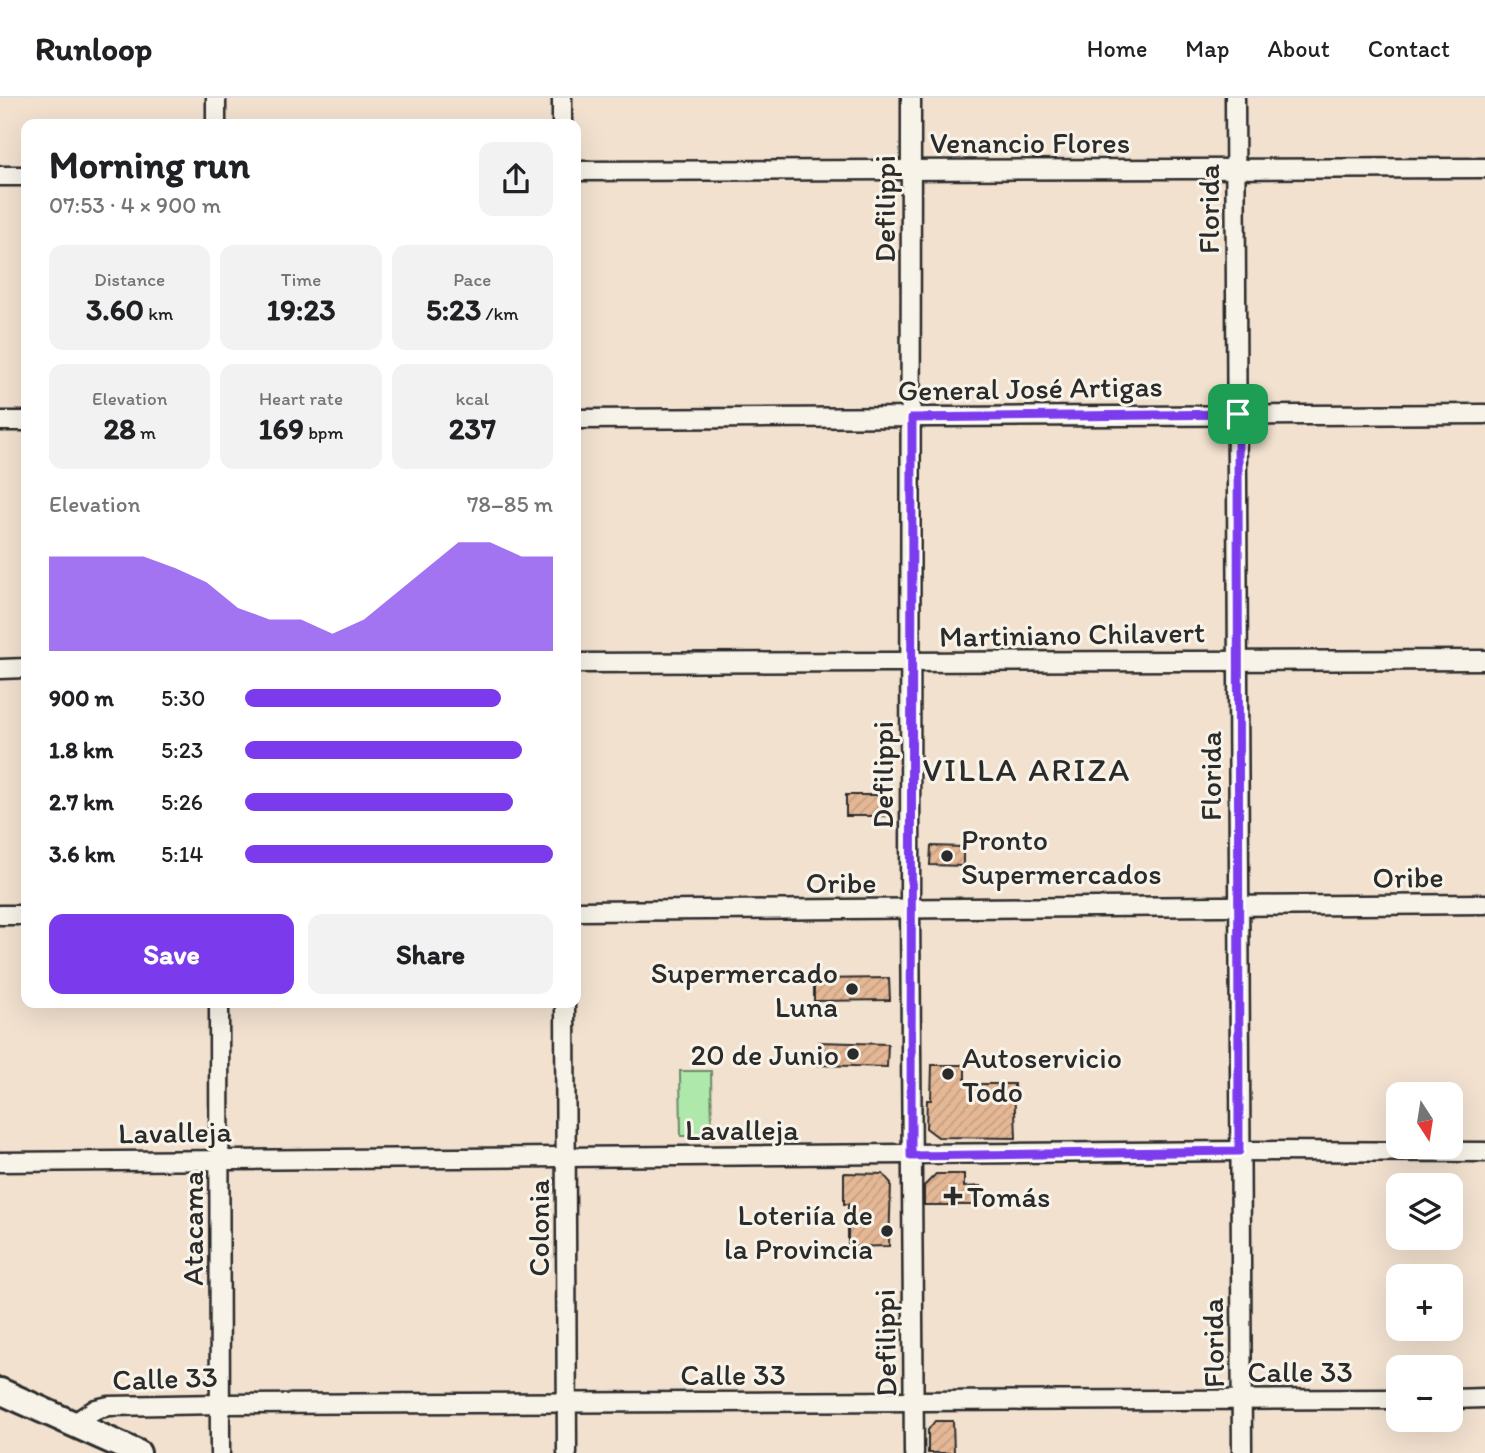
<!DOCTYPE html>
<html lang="en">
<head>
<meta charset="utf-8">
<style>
	:root { --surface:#fff; --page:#f2f2f2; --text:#202124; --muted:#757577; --line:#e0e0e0; --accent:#7c3aed }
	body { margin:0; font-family:Itim,sans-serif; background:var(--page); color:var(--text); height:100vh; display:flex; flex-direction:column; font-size:26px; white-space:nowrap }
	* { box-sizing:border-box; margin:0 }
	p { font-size:23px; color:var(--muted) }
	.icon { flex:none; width:38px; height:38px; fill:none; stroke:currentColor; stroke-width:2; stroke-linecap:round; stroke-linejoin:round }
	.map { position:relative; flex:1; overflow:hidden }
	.drawer { position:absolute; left:21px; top:21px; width:560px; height:889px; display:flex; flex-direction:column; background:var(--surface); border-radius:14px; box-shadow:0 7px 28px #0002 }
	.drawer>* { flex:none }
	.needle { width:46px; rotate:168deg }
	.tools { position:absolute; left:1386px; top:984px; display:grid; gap:14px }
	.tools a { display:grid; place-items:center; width:77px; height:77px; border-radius:14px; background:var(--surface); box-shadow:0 7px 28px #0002; font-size:35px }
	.pin { position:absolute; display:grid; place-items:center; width:60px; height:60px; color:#fff; margin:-30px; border-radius:14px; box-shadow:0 4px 10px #0006 }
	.round { display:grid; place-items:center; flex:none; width:74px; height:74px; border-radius:14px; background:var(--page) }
	.overview { display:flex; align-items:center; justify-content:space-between; height:119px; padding:0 28px }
	h1 { font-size:38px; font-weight:800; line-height:52px }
	.stats { display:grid; grid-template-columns:repeat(3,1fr); gap:10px; height:119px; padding:7px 28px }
	.stats div { display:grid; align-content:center; border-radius:14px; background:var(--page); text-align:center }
	.stats b { font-size:30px; font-weight:800 }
	.stats small { font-size:19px; font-weight:400 }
	.stats p { font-size:19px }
	.chart { height:196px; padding:14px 28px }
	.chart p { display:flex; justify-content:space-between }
	.chart svg { width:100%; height:126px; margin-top:7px; fill:var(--accent); opacity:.7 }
	.primary-button { display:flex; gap:14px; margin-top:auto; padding:14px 28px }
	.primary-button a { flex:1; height:80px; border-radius:14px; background:var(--accent); color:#fff; font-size:28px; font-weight:800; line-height:80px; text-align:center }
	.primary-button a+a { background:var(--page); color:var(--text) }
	ul { padding:0 28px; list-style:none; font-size:23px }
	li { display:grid; grid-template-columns:112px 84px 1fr; align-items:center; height:52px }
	li i { height:18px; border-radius:9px; background:var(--accent) }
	header { display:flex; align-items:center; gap:42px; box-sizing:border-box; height:98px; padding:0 35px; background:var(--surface); border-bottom:2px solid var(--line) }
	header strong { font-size:33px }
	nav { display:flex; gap:38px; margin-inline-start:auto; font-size:24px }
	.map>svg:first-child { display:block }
</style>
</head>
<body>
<header>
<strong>Runloop</strong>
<nav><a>Home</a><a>Map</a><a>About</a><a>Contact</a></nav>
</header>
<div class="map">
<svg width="1485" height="1355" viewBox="0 0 1485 1355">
	<defs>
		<pattern id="building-hatch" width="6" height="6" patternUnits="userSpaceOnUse" patternTransform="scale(1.75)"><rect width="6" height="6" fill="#e5b895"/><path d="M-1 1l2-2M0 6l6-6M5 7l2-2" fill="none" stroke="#c59e81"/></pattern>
	</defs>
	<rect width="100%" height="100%" fill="#f2e1cf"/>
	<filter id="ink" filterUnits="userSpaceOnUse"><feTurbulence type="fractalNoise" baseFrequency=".0143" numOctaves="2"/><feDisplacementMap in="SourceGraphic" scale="14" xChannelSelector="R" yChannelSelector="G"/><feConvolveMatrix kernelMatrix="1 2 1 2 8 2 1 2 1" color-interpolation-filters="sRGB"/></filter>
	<g filter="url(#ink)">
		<polygon fill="#afe8ab" stroke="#6d8a6b" stroke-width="2" points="680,973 711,973 712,1038 681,1038"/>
		<g fill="url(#building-hatch)" stroke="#2b2b2b" stroke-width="2">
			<rect x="846" y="697" width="41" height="21"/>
			<polygon points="931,748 963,749 963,768 930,767"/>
			<polygon points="889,880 890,902 814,903 814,881"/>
			<polygon points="818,944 888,946 887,969 818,967"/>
			<polygon points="932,967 965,967 965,986 1014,986 1016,1040 938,1039 926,1030 927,1002 931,1002"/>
			<polygon points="844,1075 883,1076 891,1085 889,1148 848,1149 848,1106 844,1106"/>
			<polygon points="936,1076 964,1076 964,1089 981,1088 982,1107 924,1107 924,1088"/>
			<polygon points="935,1323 953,1323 954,1355 928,1355 928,1332"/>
		</g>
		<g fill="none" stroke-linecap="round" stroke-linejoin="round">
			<g stroke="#2b2b2b" stroke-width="23">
				<g id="street">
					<polyline points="562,0 562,26"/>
					<polyline points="911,0 910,811 914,1355"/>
					<polyline points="1235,0 1242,1355"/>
					<polyline points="216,26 216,0"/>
					<polyline points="576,73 1485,70"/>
					<polyline points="0,78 26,78"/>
					<polyline points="576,321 1485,316"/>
					<polyline points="0,323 26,323"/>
					<polyline points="576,565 1485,562"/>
					<polyline points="0,571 26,570"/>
					<polyline points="576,813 1485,806"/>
					<polyline points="0,817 26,817"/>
					<polyline points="219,905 220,1355"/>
					<polyline points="565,905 567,1355"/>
					<polyline points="0,1064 1239,1053 1485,1054"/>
					<polyline points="1451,1301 1485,1300"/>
					<polyline points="73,1326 96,1311 109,1308 221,1306 1398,1301"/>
				</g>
			</g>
			<g stroke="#2b2b2b" stroke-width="30">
				<polyline id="secondary" points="0,1293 138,1355"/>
			</g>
			<use href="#street" stroke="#f7f3e8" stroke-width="18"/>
			<use href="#secondary" stroke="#f7f3e8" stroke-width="24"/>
		</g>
	</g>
	<g fill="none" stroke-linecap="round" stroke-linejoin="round" filter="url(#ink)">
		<g stroke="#fff" stroke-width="14">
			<polygon id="route" points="1238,316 1239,1053 911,1058 912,320"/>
		</g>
		<use href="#route" stroke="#7c3aed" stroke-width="9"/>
	</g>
	<g fill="#2b2b2b" stroke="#f7f3e8" stroke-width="2.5">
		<circle cx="947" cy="758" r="7"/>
		<circle cx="852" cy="891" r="7"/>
		<circle cx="853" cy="956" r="7"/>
		<circle cx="948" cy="976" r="7"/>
		<path d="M949.5 1087.5h7v7h7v7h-7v7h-7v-7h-7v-7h7z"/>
		<circle cx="887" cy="1133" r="7"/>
	</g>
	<g text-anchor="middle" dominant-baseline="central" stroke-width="6" stroke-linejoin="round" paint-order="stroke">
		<g font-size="30" fill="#2b2b2b" stroke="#f7f3e8">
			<text x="1030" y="44">Venancio Flores</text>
			<text transform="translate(884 111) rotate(-90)">Defilippi</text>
			<text transform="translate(1208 111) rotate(-90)">Florida</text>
			<text transform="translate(1030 290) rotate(-1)">General José Artigas</text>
			<text transform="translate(1072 536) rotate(-1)">Martiniano Chilavert</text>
			<text transform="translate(882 677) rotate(-90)">Defilippi</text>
			<text transform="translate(1210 678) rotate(-90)">Florida</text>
			<text transform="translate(1408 779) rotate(-1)">Oribe</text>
			<text x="841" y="784">Oribe</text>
			<text x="742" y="1031">Lavalleja</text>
			<text transform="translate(175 1034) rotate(-1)">Lavalleja</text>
			<text transform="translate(192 1130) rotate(-90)">Atacama</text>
			<text transform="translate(538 1130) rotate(-90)">Colonia</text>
			<text transform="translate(885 1245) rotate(-91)">Defilippi</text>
			<text transform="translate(1213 1245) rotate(-91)">Florida</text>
			<text x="1300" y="1273">Calle 33</text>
			<text x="733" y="1276">Calle 33</text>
			<text transform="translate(165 1280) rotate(-2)">Calle 33</text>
		</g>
		<g font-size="30" fill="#2b2b2b" stroke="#f7f3e8" text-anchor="start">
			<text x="961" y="741">Pronto<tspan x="961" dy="34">Supermercados</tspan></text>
			<text x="838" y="874" text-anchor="end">Supermercado<tspan x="838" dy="34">Luna</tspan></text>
			<text x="839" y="956" text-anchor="end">20 de Junio</text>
			<text x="962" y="959">Autoservicio<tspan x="962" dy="34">Todo</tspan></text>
			<text x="967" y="1098">Tomás</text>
			<text x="873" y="1116" text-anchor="end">Loteriía de<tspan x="873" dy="34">la Provincia</tspan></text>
		</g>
		<g font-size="33" letter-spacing="2" fill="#2b2b2b" stroke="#f7f3e8">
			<text x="1027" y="671">VILLA ARIZA</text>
		</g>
	</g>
</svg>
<div class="tools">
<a><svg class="needle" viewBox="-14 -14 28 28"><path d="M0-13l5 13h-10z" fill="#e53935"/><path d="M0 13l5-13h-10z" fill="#757577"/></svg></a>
<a><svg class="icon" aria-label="layers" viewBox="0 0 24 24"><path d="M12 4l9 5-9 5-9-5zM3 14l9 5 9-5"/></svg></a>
<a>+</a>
<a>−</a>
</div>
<div class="pin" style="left:1238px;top:316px;background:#1e9e55"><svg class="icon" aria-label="arrive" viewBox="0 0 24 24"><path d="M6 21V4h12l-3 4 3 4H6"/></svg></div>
<section class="drawer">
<div class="overview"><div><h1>Morning run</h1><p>07:53 · 4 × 900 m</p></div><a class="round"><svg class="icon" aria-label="share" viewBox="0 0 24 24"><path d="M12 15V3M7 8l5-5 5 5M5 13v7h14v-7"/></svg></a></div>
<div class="stats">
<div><p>Distance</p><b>3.60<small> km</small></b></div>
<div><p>Time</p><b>19:23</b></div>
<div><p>Pace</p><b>5:23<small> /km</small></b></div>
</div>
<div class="stats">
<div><p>Elevation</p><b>28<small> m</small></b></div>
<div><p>Heart rate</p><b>169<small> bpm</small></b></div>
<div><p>kcal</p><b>237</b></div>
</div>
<div class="chart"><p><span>Elevation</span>78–85 m</p>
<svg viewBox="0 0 160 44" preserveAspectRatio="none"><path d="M0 44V11L10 11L20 11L30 11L40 15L50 20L60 29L70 33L80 33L90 38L100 33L110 24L120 15L130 6L140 6L150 11L160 11V44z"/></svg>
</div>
<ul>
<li><b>900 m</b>5:30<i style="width:83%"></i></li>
<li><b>1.8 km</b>5:23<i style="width:90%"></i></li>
<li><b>2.7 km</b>5:26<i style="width:87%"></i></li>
<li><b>3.6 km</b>5:14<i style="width:100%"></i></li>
</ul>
<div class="primary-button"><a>Save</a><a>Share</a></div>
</section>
</div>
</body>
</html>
